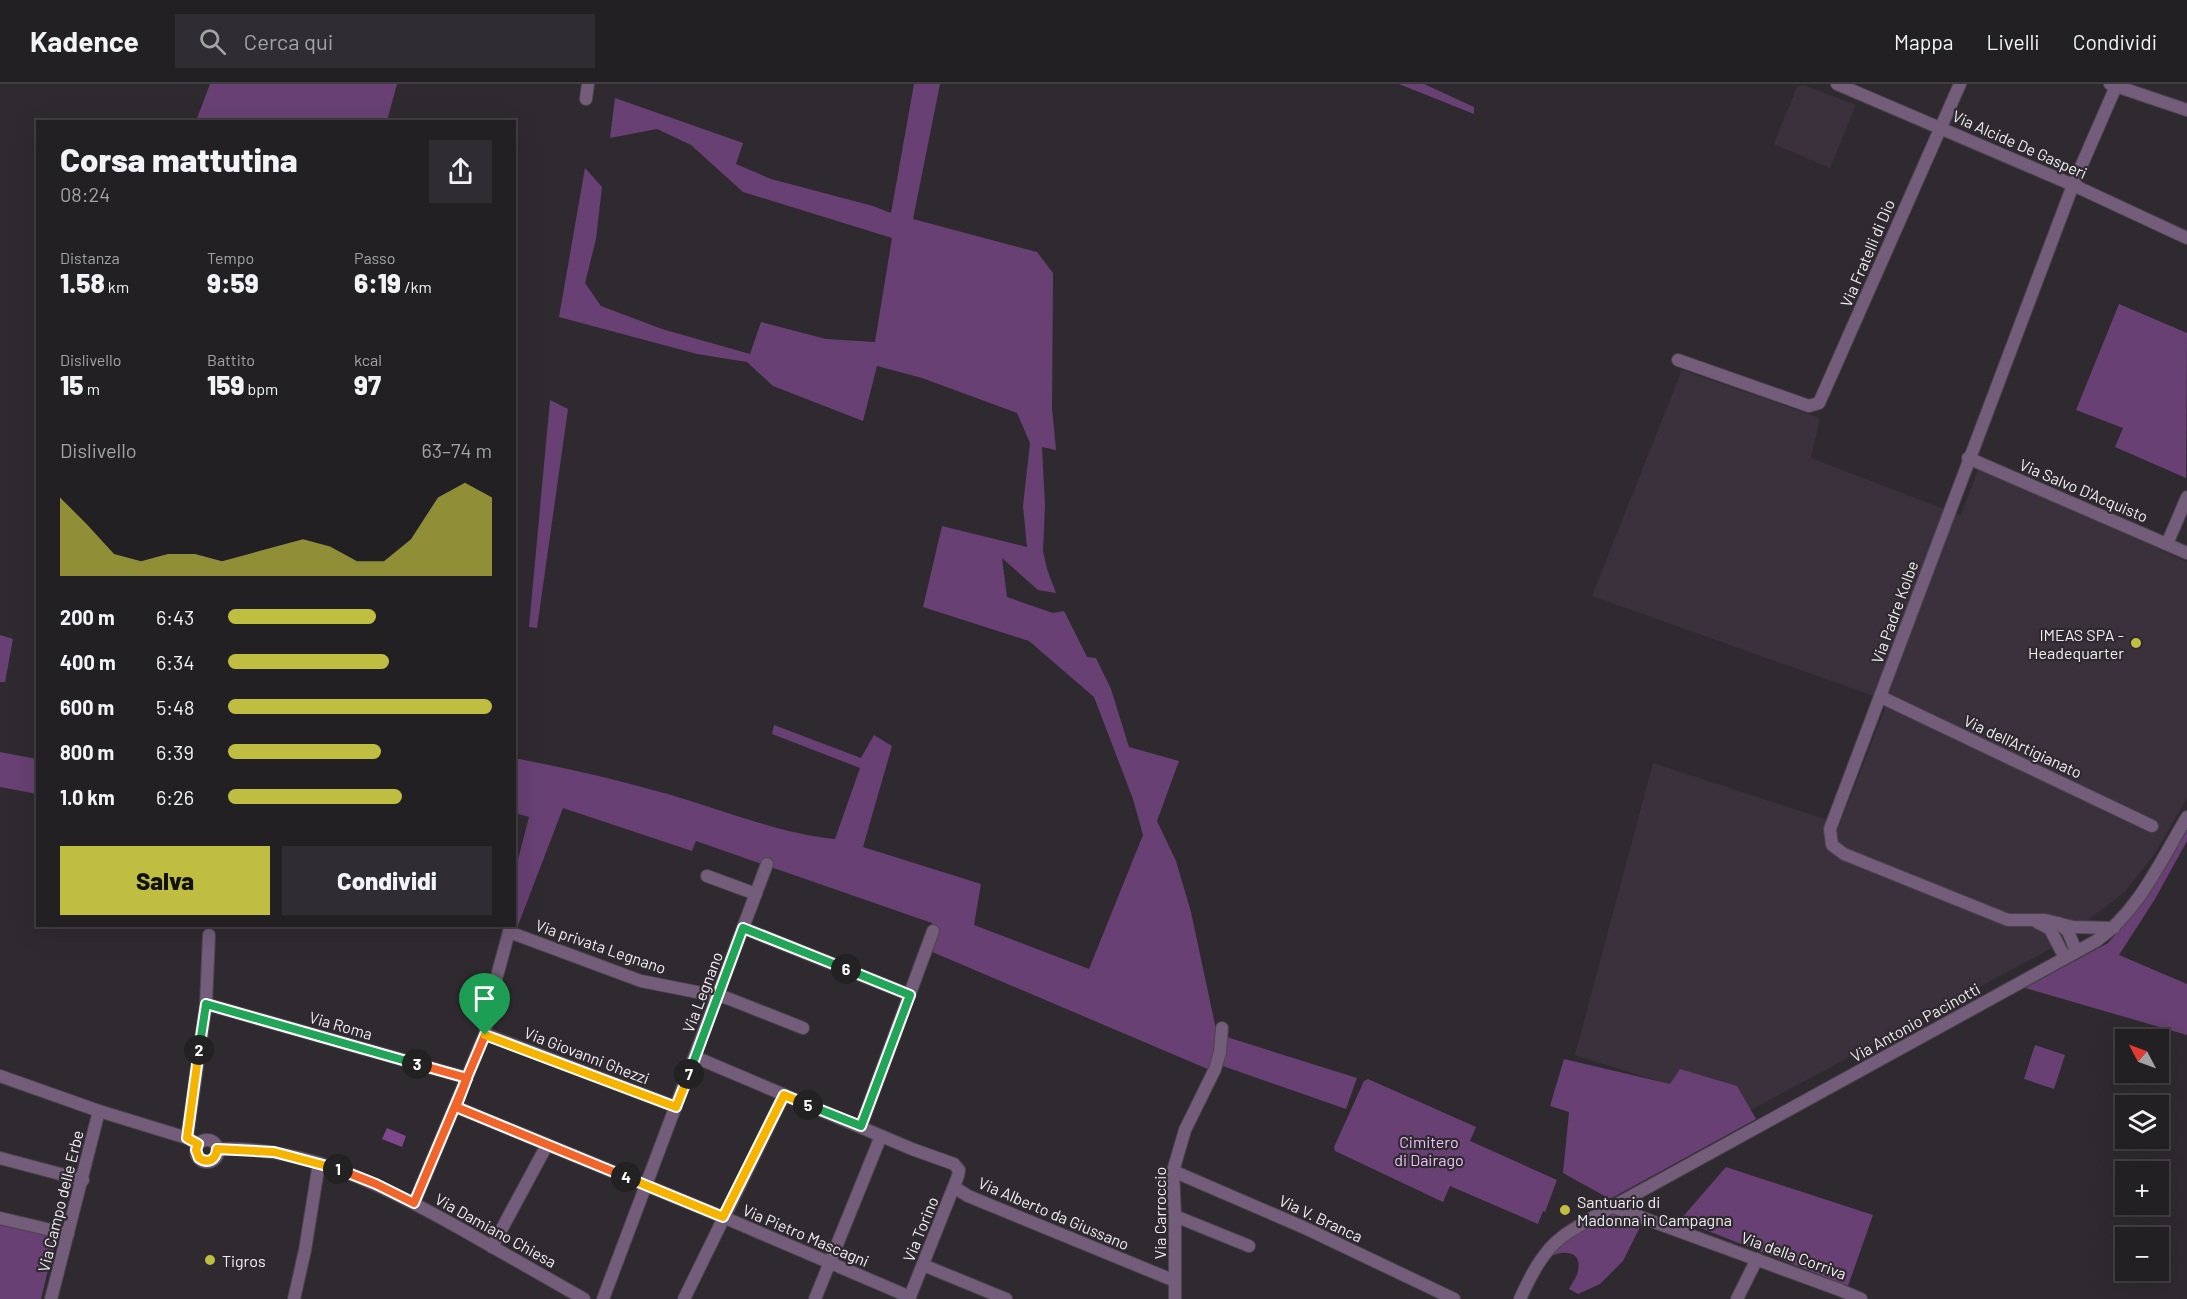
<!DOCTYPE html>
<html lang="it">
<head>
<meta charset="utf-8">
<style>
	:root { --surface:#232024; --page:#2f2d31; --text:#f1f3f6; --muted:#a3a3a6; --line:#403e41; --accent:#bfbe41 }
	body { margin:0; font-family:Barlow,sans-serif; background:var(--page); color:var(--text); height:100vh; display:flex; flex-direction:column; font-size:22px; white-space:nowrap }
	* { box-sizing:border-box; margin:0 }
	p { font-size:20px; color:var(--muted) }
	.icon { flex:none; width:33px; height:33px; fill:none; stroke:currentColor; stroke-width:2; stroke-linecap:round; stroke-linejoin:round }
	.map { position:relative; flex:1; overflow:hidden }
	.panel { position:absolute; left:36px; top:36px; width:480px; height:807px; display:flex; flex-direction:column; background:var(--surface); border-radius:0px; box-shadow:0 6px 24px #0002,0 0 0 2px var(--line) }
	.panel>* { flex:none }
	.needle { width:39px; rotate:311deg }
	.controls { position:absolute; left:2115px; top:945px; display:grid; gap:12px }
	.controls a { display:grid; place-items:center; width:54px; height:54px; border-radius:0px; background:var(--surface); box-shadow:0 6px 24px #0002,0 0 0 2px var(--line); font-size:30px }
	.pin { position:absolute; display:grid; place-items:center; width:51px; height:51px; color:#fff; margin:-62px -26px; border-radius:50% 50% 50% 0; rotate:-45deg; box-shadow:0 0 6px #0007 }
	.pin .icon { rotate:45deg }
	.km { position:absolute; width:30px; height:30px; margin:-15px; border-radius:50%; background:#222; color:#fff; font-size:16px; line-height:30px; text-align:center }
	.round { display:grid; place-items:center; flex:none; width:63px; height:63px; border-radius:0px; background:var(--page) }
	.head { display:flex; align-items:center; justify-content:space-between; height:102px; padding:0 24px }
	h1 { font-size:33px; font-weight:800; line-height:45px }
	.figures { display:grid; grid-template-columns:repeat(3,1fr); gap:9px; height:102px; padding:6px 24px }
	.figures div { display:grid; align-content:center }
	.figures b { font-size:26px; font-weight:800 }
	.figures small { font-size:16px; font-weight:400 }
	.figures p { font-size:16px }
	.chart { height:168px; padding:12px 24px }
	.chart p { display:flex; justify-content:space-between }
	.chart svg { width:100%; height:108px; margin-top:6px; fill:var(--accent); opacity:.7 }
	.action { display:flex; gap:12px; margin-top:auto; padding:12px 24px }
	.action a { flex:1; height:69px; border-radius:0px; background:var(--accent); color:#111; font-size:24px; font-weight:800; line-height:69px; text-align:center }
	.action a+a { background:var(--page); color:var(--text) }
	ul { padding:0 24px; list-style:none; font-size:20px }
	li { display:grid; grid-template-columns:96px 72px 1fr; align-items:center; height:45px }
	li i { height:15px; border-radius:8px; background:var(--accent) }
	header { display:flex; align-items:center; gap:36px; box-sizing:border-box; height:84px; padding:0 30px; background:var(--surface); border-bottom:2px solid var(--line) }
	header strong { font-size:28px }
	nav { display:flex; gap:33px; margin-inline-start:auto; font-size:21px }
	.search { width:420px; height:54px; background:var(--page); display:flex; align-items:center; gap:15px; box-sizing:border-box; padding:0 21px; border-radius:0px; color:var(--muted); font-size:22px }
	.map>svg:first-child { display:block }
</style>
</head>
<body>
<header>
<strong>Kadence</strong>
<div class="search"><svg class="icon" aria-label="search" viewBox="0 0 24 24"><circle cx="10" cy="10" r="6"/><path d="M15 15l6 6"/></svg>Cerca qui</div>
<nav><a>Mappa</a><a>Livelli</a><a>Condividi</a></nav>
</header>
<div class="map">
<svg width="2187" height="1215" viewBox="0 0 2187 1215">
	<rect width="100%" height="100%" fill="#2f2a30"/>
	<g fill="#3a313d">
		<polygon points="1803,1 1856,21 1830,84 1774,60 1797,3"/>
		<polygon points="1682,286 1820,334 1811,374 1936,422 1961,431 1979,383 2187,478 2187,714 2155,769 2125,808 2050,865 1751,1026 1575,971 1653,679 1840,740 1888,617 1592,512"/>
	</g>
	<g fill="#684073">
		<polygon points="210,0 397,0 387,37 196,37"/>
		<path d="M914 0H940L913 135 1037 168 1053 189 1052 324 1056 366 1042 363 1045 421 1043 467 1047 485 1056 509 1038 506 1002 474 1007 513 1053 529 1064 527 1087 573 1096 574 1111 605 1129 663 1179 677 1157 737 1176 777 1191 828 1217 950 1357 994 1346 1025 1220 981 1210 986 930 867 934 859 932 839 696 757 692 767 563 724 517 844 514 838 515 787 529 733 515 729 514 674C567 684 619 696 671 711 726 727 778 749 835 755L860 684 772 650 774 641 861 674 874 651 892 662 863 763 981 800 974 841 1089 885 1143 751 1133 715 1094 613 1029 557 923 523 942 442 1027 463 1023 422 1030 359 1017 329 922 294 877 282 863 337 773 302 747 278 697 270 559 233 585 84 602 103 596 155 585 199 601 222 662 245 750 270 761 238 826 255 875 258 892 154 743 108 691 61 657 45 610 54 615 14 743 59 736 80 771 95 873 122 891 129Z"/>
		<polygon points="1399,0 1424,0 1474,23 1474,30"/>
		<polygon points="2119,220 2187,249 2186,394 2115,363 2123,344 2076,326"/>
		<polygon points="550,316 568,325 537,544 529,543"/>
		<polygon points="0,551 13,555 5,598 0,598"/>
		<polygon points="0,668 37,675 37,710 0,703"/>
		<polygon points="2187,739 2187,757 2155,815 2119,871 2187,900 2187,951 2025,904 2108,859 2144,817"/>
		<polygon points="2035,961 2065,971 2054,1005 2024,995"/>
		<polygon points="1564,975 1670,1000 1680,985 1737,1002 1756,1035 1610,1115 1563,1089 1569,1028 1550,1022"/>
		<polygon points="1368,995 1476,1043 1470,1057 1557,1096 1545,1128 1543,1127 1538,1140 1450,1102 1443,1118 1335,1067 1334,1063 1364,997"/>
		<polygon points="1726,1083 1873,1131 1848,1202 1680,1136"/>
		<path d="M1614 1127 1634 1134 1632 1137 1641 1141 1623 1177 1600 1200 1578 1210 1569 1205C1572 1199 1577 1193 1578 1187 1583 1164 1559 1166 1546 1175L1566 1155Z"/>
		<polygon points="0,1141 56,1153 41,1215 0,1215"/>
	</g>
	<polygon fill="#7e468d" points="387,1044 406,1052 402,1063 382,1055"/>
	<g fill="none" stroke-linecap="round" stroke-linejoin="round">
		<g stroke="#4a454b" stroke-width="14">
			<g id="minor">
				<polyline points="1837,0 2073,101 2187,154"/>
				<polyline points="2110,0 2187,26"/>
				<polyline points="586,15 588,0"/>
				<polyline points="1678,276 1809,322 1819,319 1960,0"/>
				<polyline points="1968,374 2187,469"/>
				<polyline points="2167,460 2187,413"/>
				<polyline points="1881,613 2152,742"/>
				<polyline points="707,792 756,810"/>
				<polyline points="2037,838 2050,845 2065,874"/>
				<polyline points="2058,839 2068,847 2076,867"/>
				<polyline points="743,844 910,911"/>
				<polyline points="2114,844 2073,843 2045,836 2008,836 1844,770 1832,761 1830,745 2073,101 2117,0"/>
				<polyline points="509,848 641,897 727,914 803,944"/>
				<polyline points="206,920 467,994"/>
				<polyline points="485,950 676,1023"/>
				<polyline points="695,973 912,1065 954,1080 959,1086 958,1092 909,1215"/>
				<polyline points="0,992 99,1027 187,1054 198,1060"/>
				<polyline points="456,1023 723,1133 910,1213"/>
				<polyline points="861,1042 933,847"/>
				<polyline points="187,1054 206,920 209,851"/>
				<circle cx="207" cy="1067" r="11"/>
				<path d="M217 1065C306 1061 386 1103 461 1145 502 1168 543 1192 584 1215"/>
				<polyline points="0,1074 83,1096"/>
				<polyline points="1173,1087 1305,1144 1454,1215"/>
				<polyline points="954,1103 968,1112 1175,1197"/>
				<polyline points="414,1119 485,950 488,925 510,844"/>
				<polyline points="1613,1123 1840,1206 1861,1215"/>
				<polyline points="1175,1132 1249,1162"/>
				<polyline points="0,1134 68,1150"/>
				<polyline points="492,1163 547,1061"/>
				<polyline points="923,1181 1006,1215"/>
				<polyline points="51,1215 99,1027"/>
				<polyline points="294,1215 305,1166 319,1079"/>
				<polyline points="603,1215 767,780"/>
				<polyline points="684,1215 784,1011"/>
				<polyline points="815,1215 881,1052"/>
				<polyline points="1175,1215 1175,1132 1173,1087 1185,1046 1215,985 1220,968 1222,944"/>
				<path d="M1520 1215C1530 1193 1542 1168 1562 1153 1571 1146 1581 1141 1590 1135L2096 857C2139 827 2161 776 2187 733"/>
				<polyline points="1737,1215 1757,1175"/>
			</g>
		</g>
		<use href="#minor" stroke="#745c7b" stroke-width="12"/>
	</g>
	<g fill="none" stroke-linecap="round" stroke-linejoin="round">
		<g stroke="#fff" stroke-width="12">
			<polyline id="split-1" points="338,1085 376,1100 414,1119 485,951"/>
		</g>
		<g stroke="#fff" stroke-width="12">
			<path id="split-2" d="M199 966 187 1054 198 1060 196 1066 199 1074C208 1080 216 1076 217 1065L274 1068 338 1085"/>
		</g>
		<g stroke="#fff" stroke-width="12">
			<polyline id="split-3" points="199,966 206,920 417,980"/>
		</g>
		<g stroke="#fff" stroke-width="12">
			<polyline id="split-4" points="417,980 467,994 456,1023 626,1093"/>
		</g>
		<g stroke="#fff" stroke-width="12">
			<polyline id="split-5" points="626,1093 723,1133 784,1011 808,1021"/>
		</g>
		<g stroke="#fff" stroke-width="12">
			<polyline id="split-6" points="808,1021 861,1042 910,911 846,885"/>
		</g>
		<g stroke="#fff" stroke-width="12">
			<polyline id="split-7" points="689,990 743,844 846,885"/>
		</g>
		<g stroke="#fff" stroke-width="12">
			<polyline id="split-8" points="485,951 676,1023 689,990"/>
		</g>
		<use href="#split-1" stroke="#f0652b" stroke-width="8"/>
		<use href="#split-2" stroke="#f5b400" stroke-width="8"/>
		<use href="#split-3" stroke="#22a559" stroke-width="8"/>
		<use href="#split-4" stroke="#f0652b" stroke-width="8"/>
		<use href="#split-5" stroke="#f5b400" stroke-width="8"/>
		<use href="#split-6" stroke="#22a559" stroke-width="8"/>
		<use href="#split-7" stroke="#22a559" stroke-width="8"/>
		<use href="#split-8" stroke="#f5b400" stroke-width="8"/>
	</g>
	<g fill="#bfbe41" stroke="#2f2a30" stroke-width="2">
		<circle cx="2136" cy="559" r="6"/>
		<circle cx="1565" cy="1126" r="6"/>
		<circle cx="210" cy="1176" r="6"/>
	</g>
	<g text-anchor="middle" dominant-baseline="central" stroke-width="4.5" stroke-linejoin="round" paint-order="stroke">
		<g font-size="16" fill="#f1eef2" stroke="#2f2a30">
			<text transform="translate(2020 60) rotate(24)">Via Alcide De Gasperi</text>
			<text transform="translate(1867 169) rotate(-67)">Via Fratelli di Dio</text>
			<text transform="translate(2084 406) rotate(23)">Via Salvo D'Acquisto</text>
			<text transform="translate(1894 528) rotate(-70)">Via Padre Kolbe</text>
			<text transform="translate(2023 662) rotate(25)">Via dell'Artigianato</text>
			<text transform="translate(601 862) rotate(19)">Via privata Legnano</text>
			<text transform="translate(702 908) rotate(-69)">Via Legnano</text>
			<text transform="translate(1915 938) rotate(-29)">Via Antonio Pacinotti</text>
			<text transform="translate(341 941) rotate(16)">Via Roma</text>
			<text transform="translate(587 971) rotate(21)">Via Giovanni Ghezzi</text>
			<text transform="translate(60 1117) rotate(-76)">Via Campo delle Erbe</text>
			<text transform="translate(1054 1129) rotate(23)">Via Alberto da Giussano</text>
			<text transform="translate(1159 1129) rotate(-90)">Via Carroccio</text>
			<text transform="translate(1321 1134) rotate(25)">Via V. Branca</text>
			<text transform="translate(920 1145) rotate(-68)">Via Torino</text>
			<text transform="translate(496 1146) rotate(29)">Via Damiano Chiesa</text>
			<text transform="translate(806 1151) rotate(23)">Via Pietro Mascagni</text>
			<text transform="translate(1794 1171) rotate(20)">Via della Corriva</text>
		</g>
		<g font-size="16" fill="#f1eef2" stroke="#2f2a30" text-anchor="start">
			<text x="2124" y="550" text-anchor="end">IMEAS SPA -<tspan x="2124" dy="18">Headequarter</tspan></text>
			<text x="1577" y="1117">Santuario di<tspan x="1577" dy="18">Madonna in Campagna</tspan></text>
			<text x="222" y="1176">Tigros</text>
		</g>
		<g font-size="16" fill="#eebffa" stroke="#2f2a30">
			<text x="1429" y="1057">Cimitero<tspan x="1429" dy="18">di Dairago</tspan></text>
		</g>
	</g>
</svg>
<div class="controls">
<a><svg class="needle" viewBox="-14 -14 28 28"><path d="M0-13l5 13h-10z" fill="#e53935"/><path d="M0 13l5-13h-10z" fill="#a3a3a6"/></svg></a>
<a><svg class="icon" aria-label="layers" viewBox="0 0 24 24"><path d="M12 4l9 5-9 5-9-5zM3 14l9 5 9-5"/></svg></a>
<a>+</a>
<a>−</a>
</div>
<div class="pin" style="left:485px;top:951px;background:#1e9e55"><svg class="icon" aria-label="arrive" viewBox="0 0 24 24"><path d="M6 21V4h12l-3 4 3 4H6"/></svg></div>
<b class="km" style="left:338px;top:1085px">1</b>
<b class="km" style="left:199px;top:966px">2</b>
<b class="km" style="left:417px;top:980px">3</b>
<b class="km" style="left:626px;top:1093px">4</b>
<b class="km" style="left:808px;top:1021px">5</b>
<b class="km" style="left:846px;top:885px">6</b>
<b class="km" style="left:689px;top:990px">7</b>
<section class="panel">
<div class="head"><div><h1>Corsa mattutina</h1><p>08:24</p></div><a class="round"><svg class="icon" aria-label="share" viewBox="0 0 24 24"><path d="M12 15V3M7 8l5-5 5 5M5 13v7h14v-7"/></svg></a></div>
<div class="figures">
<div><p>Distanza</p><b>1.58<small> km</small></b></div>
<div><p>Tempo</p><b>9:59</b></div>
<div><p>Passo</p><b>6:19<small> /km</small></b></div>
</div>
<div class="figures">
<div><p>Dislivello</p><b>15<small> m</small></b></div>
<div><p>Battito</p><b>159<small> bpm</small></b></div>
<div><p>kcal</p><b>97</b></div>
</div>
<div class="chart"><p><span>Dislivello</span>63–74 m</p>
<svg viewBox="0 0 160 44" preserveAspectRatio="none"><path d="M0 44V12L10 23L20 35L30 38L40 35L50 35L60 38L70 35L80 32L90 29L100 32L110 38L120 38L130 29L140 12L150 6L160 12V44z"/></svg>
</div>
<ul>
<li><b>200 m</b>6:43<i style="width:56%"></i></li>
<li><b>400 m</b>6:34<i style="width:61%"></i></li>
<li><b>600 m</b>5:48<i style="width:100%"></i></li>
<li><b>800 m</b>6:39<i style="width:58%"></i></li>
<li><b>1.0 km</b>6:26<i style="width:66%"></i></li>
</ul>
<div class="action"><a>Salva</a><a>Condividi</a></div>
</section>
</div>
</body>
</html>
